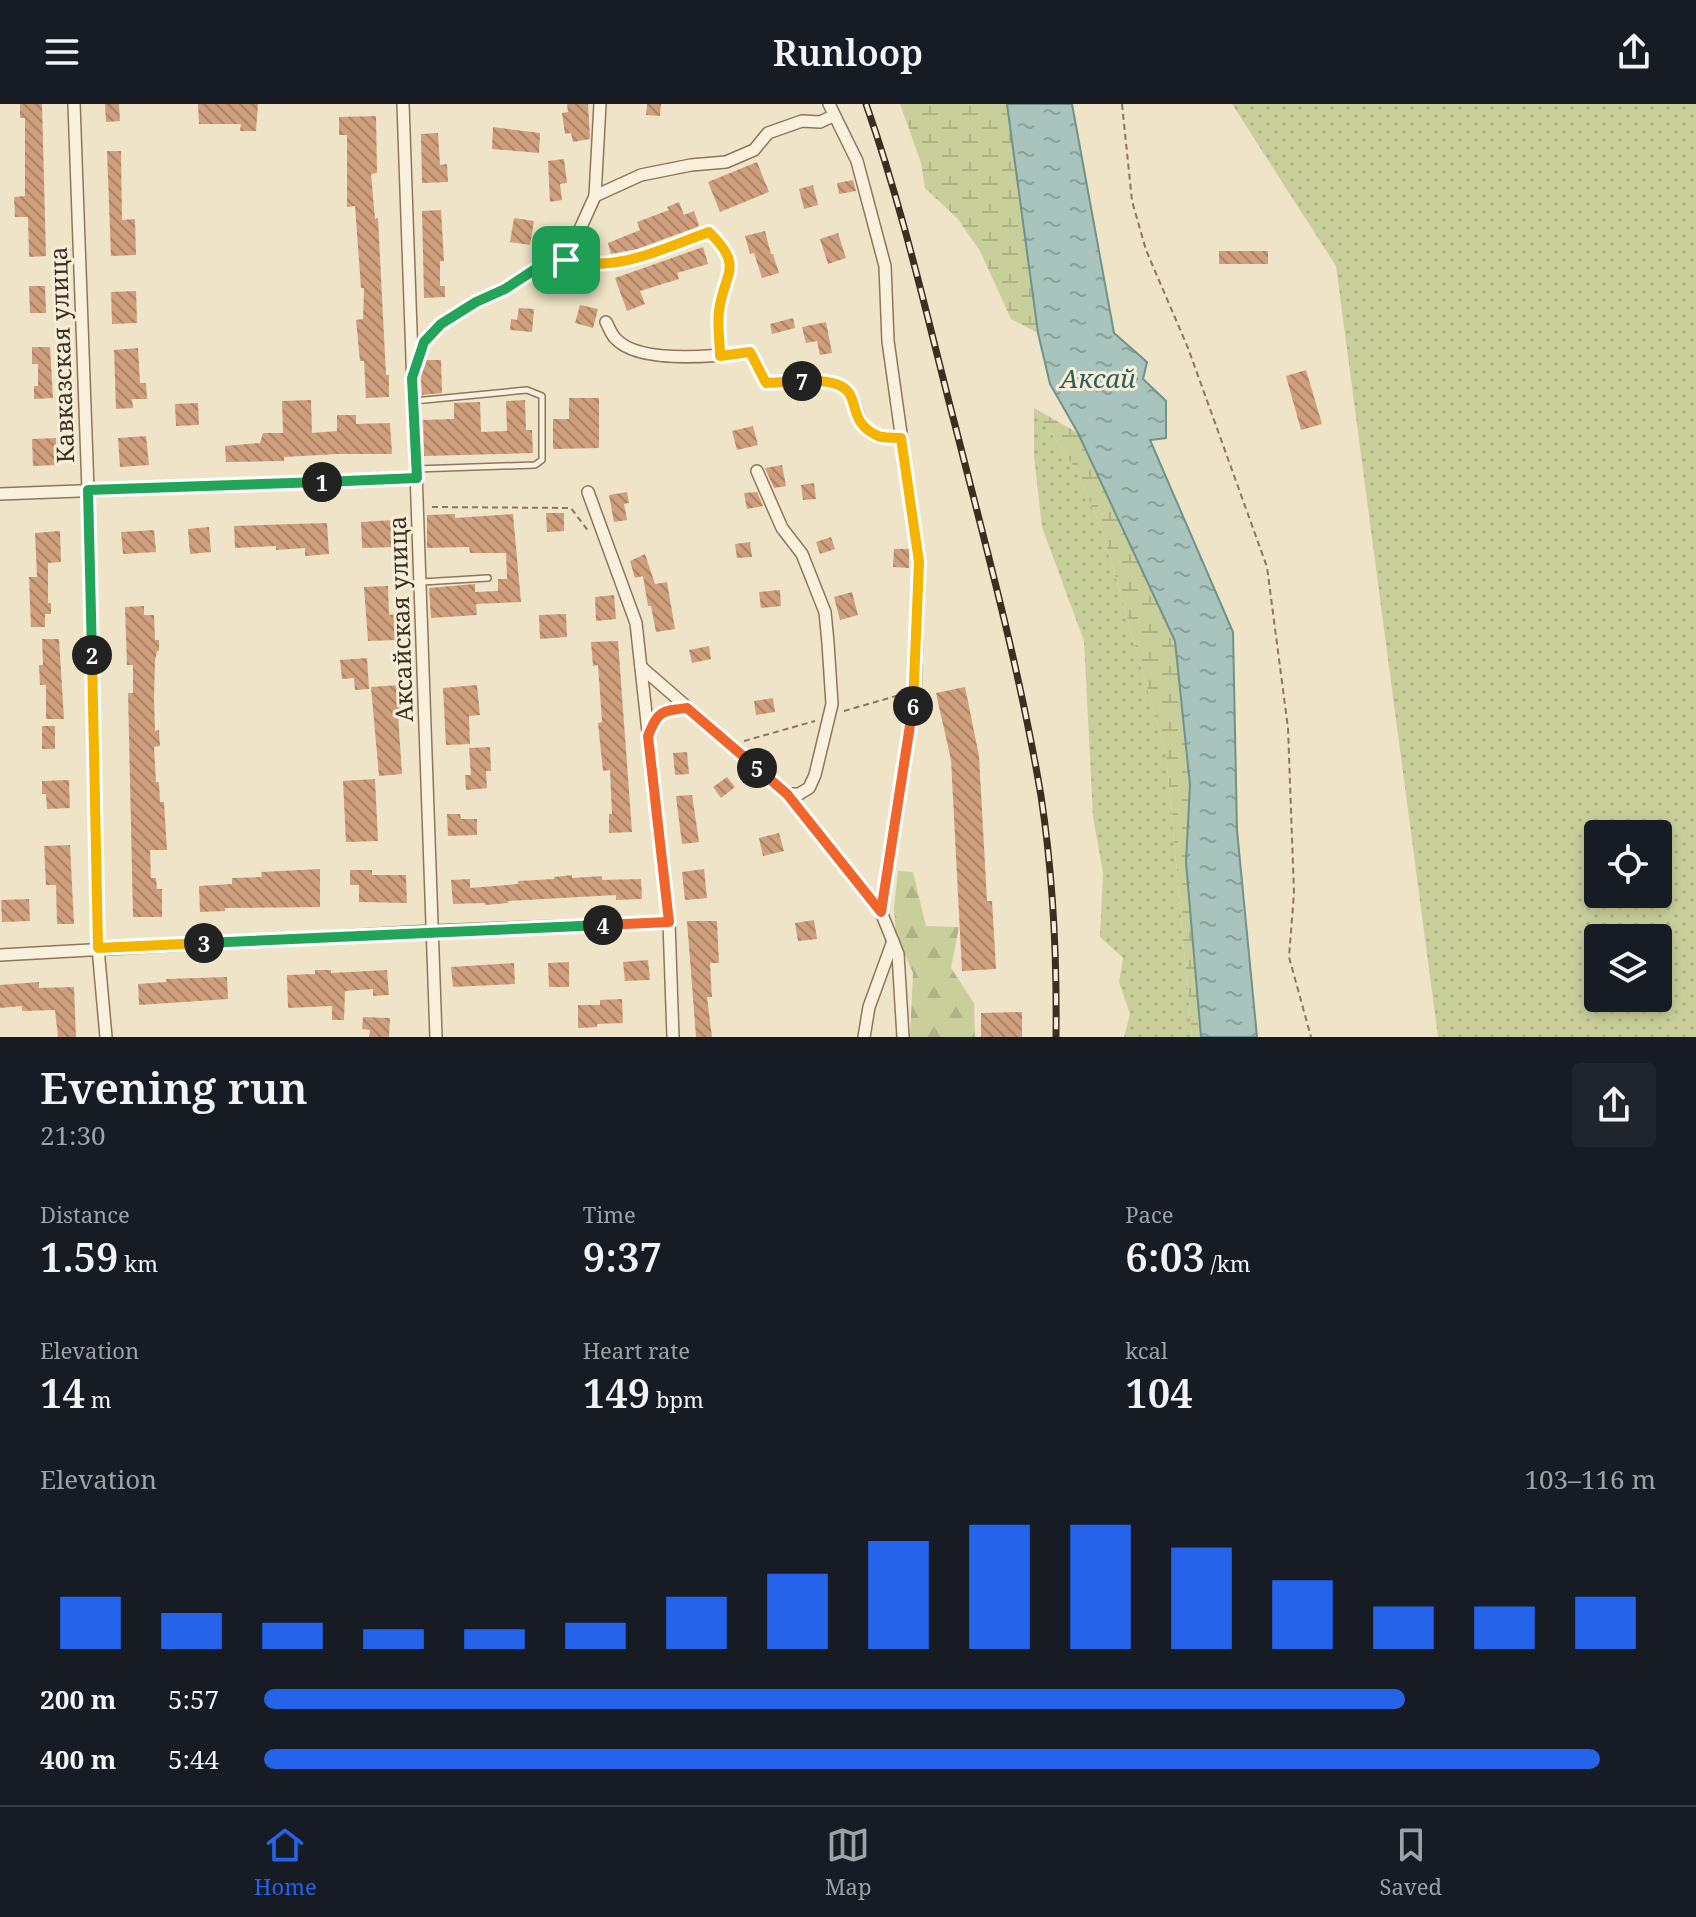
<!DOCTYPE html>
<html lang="en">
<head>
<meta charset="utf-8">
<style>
	:root { --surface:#171b24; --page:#20242c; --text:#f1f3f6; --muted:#9ea1a6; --line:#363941; --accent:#2563eb }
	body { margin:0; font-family:"Noto Serif",serif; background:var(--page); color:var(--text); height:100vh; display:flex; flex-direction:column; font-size:30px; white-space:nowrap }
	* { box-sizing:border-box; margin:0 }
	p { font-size:26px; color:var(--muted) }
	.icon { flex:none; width:44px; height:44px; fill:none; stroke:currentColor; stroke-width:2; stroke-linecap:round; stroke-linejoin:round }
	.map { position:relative; height:933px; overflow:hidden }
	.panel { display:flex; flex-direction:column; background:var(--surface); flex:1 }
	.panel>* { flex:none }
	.buttons { position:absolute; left:1584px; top:716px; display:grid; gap:16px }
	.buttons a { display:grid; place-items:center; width:88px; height:88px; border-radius:8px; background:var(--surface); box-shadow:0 4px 12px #0003; font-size:40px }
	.pin { position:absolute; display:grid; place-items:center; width:68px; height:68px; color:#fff; margin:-34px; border-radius:16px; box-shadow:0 4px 12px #0006 }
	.km { position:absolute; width:40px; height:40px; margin:-20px; border-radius:50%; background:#222; color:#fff; font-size:22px; line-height:40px; text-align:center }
	.round { display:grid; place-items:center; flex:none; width:84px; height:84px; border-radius:8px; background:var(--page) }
	.overview { display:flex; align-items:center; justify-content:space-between; height:136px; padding:0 40px }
	h1 { font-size:44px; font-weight:600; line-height:60px }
	.stats { display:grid; grid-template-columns:repeat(3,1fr); gap:12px; height:136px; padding:8px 40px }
	.stats div { display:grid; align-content:center }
	.stats b { font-size:40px; font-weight:600 }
	.stats small { font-size:22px; font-weight:400 }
	.stats p { font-size:22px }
	.chart { height:224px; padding:16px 40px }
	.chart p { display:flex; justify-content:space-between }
	.chart svg { width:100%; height:144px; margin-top:8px; stroke:var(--accent); stroke-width:6 }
	ul { padding:0 40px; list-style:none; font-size:26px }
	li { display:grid; grid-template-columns:128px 96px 1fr; align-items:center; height:60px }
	li i { height:20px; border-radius:10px; background:var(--accent) }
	header { display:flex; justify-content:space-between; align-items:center; height:104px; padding:0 40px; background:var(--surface); font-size:36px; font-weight:600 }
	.menu { display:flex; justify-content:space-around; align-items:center; height:112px; border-top:2px solid var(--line); background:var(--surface); font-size:22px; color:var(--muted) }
	.menu a { display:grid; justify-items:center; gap:4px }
	.menu .on { color:var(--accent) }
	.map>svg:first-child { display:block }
</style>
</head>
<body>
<header><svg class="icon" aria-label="menu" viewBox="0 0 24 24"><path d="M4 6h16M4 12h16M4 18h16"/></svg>Runloop<svg class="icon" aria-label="share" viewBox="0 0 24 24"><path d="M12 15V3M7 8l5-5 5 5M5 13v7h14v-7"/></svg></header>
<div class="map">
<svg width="1696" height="933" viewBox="0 0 1696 933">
	<defs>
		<pattern id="grass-dots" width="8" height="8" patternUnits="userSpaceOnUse" patternTransform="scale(2)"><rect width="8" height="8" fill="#c9cf9b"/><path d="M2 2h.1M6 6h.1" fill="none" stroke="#aeb285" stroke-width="1.8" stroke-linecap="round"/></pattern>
		<pattern id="forest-firs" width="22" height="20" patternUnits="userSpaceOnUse" patternTransform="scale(2)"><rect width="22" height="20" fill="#c9cf9b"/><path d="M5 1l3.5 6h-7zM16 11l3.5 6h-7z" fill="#aeb285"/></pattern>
		<pattern id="wetland-marsh" width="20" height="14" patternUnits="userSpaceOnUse" patternTransform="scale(2)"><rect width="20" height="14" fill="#c9cf9b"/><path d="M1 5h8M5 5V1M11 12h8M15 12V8" fill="none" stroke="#aeb285"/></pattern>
		<pattern id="water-ripples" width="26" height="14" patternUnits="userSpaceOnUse" patternTransform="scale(2)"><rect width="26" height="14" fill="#a9c4bc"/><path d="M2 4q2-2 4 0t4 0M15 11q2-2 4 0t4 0" fill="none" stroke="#8ba098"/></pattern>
		<pattern id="building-back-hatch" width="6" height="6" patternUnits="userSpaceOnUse" patternTransform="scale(2)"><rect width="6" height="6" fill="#cf9f7d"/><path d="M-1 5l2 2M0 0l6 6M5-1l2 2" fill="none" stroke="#a98266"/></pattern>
	</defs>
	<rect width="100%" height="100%" fill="#f0e4c8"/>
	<g fill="url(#grass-dots)" fill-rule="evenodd">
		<path d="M1232 0H1696V933H1438L1336 162ZM1598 730H1658V790H1598ZM1598 834H1658V894H1598Z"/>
		<polygon points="1034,304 1076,366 1102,426 1166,649 1192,933 1124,933 1130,910 1119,878 1123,854 1100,833 1103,769 1093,713 1084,537 1042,423 1034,352"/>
	</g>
	<polygon fill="url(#forest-firs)" points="898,767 913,768 926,822 959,823 951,864 974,899 975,933 910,933 913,869 896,830 894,804"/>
	<g fill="url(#wetland-marsh)">
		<polygon points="900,0 1007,0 1038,229 1011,215 980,147 957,114 925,84 921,59"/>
		<polygon points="1034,304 1078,329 1175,537 1190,681 1186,758 1201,933 1192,933 1166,649 1102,426 1076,366"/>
	</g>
	<polygon fill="url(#water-ripples)" stroke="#6f938a" stroke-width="2" points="1007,0 1072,0 1114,229 1147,258 1143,275 1166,297 1166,334 1150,336 1233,528 1237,726 1257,933 1201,933 1186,758 1190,681 1175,537 1078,329 1050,280 1038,229"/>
	<g fill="url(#building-back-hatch)">
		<polygon points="20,0 42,0 46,152 29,153 28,113 15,113 14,93 25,92 25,14 20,14"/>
		<polygon points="105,0 119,0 120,17 106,18"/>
		<polygon points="198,0 258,0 256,27 240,27 241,20 199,20"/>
		<polygon points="567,0 588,0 590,35 573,38 571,29 565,30 562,9 568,8"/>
		<polygon points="647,0 661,0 660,12 646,11"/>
		<polygon points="376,12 377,69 371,70 375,115 378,114 386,271 389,271 389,293 366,294 364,257 360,257 356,216 363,215 364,184 361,184 355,102 347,103 347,31 339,31 339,13"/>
		<polygon points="493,23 540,29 539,49 492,45"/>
		<polygon points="438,29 440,61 447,60 448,78 422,79 421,30"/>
		<polygon points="107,47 121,47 122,116 135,115 136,151 111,152"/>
		<polygon points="564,55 567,79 560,80 562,96 550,98 548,57"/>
		<polygon points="757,58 769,88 720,108 708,78"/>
		<polygon points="853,76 856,87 839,90 837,79"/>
		<polygon points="813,81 818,101 804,105 799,85"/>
		<polygon points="679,98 684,111 694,107 699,121 697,123 637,145 611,150 608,139 640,126 637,118 669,106 667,103"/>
		<polygon points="441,106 444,157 440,157 440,182 445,182 445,193 424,194 422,107"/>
		<polygon points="514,114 534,117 530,141 510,138"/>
		<polygon points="765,127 771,150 773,150 779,169 762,174 754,149 750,150 745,132"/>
		<polygon points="838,129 846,154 828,160 820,135"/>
		<polygon points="703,143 708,160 677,169 679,175 640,187 645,200 627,207 615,174"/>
		<rect x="1219" y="147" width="49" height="13"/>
		<polygon points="29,182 45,182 46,209 30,209"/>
		<polygon points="136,187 137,219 112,220 111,188"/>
		<polygon points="580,201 598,205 593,224 575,219"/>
		<polygon points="519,204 534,205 532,228 510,226 511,215 517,216"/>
		<polygon points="793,214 795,224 772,230 770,220"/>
		<polygon points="826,218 832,249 820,251 817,237 806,239 802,223"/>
		<polygon points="32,243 50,243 53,294 34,295 34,282 38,282 38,260 32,260"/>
		<polygon points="138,244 140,279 146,279 147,295 132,295 133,304 116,305 114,246"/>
		<polygon points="427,256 441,256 442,289 422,291 421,272"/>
		<polygon points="1306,266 1322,320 1301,326 1286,272"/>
		<polygon points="569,294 599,294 599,344 553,345 553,315 569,315"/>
		<polygon points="311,296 312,329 337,327 337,311 356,311 356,320 390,319 392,350 337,350 284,353 284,357 226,358 225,342 260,339 263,329 283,329 282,297"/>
		<polygon points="525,296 526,326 532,326 533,349 424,352 423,316 454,315 454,299 480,298 481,328 507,327 506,297"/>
		<polygon points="198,299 199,321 176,322 175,300"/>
		<polygon points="753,322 758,341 737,346 732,327"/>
		<polygon points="146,332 149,361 120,363 118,334"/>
		<polygon points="56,334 57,361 33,362 32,335"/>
		<polygon points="782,361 786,382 774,384 765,364"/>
		<polygon points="814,379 816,395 803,396 801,381"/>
		<polygon points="627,388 629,399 624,400 627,416 614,418 609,391"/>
		<polygon points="757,388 763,402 747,405 744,389"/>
		<polygon points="546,409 564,409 564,427 547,428"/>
		<polygon points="455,410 455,414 513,410 521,498 476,500 477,511 431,514 429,484 475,480 475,488 498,487 498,475 507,475 506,449 470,449 469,443 427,444 427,411"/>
		<polygon points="394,416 395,443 362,444 361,418"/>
		<polygon points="327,419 329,450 305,452 305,444 276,446 276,442 235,444 234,422"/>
		<polygon points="209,423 211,448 190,450 188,425"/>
		<polygon points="154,426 156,448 123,450 121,428"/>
		<polygon points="60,427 61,458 48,459 48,499 51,499 51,510 45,510 45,523 31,523 29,473 37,473 35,429"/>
		<polygon points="831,433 835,445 820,450 816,438"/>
		<polygon points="750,438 752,453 737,454 735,440"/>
		<polygon points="894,445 909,445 909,464 893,463"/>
		<polygon points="645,450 655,480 667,478 675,525 656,528 651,502 648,502 643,472 635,474 630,457"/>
		<polygon points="388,482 389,511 395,510 397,536 368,537 364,483"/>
		<polygon points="780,486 781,502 761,504 759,488"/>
		<polygon points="852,488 858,511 840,516 834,493"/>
		<polygon points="614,491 616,515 596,517 595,493"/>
		<polygon points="144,502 144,511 154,511 155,536 159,536 159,547 157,547 155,557 154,595 155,627 159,626 160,642 154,643 156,678 159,678 160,698 164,698 167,746 150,746 151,774 156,774 157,785 162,785 162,813 133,813 128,589 133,589 133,561 127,561 125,503"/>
		<polygon points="566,510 567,533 540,535 539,511"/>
		<polygon points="42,535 59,535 64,615 46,615 46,581 40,581 39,561 43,561"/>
		<polygon points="618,537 632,728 609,729 609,710 612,710 610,666 603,667 598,619 602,618 598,561 593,562 591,538"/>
		<polygon points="709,542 711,555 692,559 689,546"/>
		<polygon points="367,554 369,585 355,586 354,574 342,575 340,556"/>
		<polygon points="399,581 401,611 398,611 402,670 379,672 371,583"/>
		<polygon points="477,581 480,611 469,612 470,640 446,641 443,584"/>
		<polygon points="965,583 979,652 987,797 992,797 996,865 962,867 951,656 936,589"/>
		<polygon points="773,594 775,608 756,611 754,597"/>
		<rect x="42" y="622" width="13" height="23"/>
		<polygon points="490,643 491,667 486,667 487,684 466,686 465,671 471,671 469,644"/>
		<polygon points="687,648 689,670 675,671 673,649"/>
		<polygon points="727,673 735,683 721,694 713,683"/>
		<polygon points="375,675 378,737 346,738 343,677"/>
		<polygon points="69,676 70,704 47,705 46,690 42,690 42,677"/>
		<polygon points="692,691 699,738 682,740 676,692"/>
		<polygon points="447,710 460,710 461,715 477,715 477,731 448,732"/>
		<polygon points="779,729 784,747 763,752 759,734"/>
		<polygon points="70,741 74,820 57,820 56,781 46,781 44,742"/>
		<polygon points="320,765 320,803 225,804 225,807 200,808 199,782 232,780 232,774 262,773 261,768"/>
		<polygon points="704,765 707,794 685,796 682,768"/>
		<polygon points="350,766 372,766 372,771 406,771 407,799 359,798 359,781 350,781"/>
		<polygon points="572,771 572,774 602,772 602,776 641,775 642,795 616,796 616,791 508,797 508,799 485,801 485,799 453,800 451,776 470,775 470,784 518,780 518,777 554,775 554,773"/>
		<polygon points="29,795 30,817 2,818 1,796"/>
		<polygon points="814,816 817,835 798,837 795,819"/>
		<polygon points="687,817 717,817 719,859 710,859 712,893 707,893 712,933 696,933"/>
		<polygon points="648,856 650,876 625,877 623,858"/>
		<polygon points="569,858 569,883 549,883 548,859"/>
		<polygon points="514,859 515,880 453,883 451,863"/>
		<polygon points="315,866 331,866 331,869 387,866 389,891 373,892 373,885 345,887 344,916 332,916 332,902 288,904 287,871 315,870"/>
		<polygon points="227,873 228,895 139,901 138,880 166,878 166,875"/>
		<polygon points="39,878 39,884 74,883 76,933 58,933 55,906 22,907 22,902 0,904 0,881"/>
		<polygon points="622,895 623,919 597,920 597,923 578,924 578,901 600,901 600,896"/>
		<polygon points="1022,908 1022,933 981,933 981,909"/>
		<polygon points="363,913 390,914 389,933 369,933 370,926 362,925"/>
	</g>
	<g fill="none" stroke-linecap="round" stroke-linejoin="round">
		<g stroke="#8d765c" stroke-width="8">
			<g id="service">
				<polyline points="414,297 527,286 542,292 542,356 535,361 416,365"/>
				<polyline points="422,478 488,474"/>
			</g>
		</g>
		<g stroke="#8d765c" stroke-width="14">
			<g id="minor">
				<polyline points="74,0 88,386 98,844 106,933"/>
				<polyline points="403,0 436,933"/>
				<polyline points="829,0 857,57 885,162 888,237 919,458 915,586 881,808"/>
				<polyline points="595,92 600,0"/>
				<path d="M566 156C618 168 661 145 709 128 745 163 724 168 719 207 717 221 720 237 720 252"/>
				<path d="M606 218C609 223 611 230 615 234 638 261 718 252 750 248L766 279C790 278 819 271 842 282 860 291 851 320 876 332 883 335 894 333 901 334"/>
				<polyline points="415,266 424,238 441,220 476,198 505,185 534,166 566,156 595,92 641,71 691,61 726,58 754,46 768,29 802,17 820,18 833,12"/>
				<polyline points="757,367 782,424 802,450 825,508 828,539 832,600 815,671 809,684 799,690 787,690"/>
				<polyline points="588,388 636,519 669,818 673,933"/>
				<polyline points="0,390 417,374"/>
				<polyline points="641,563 787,690 881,808 898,850 903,933"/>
				<path d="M650 628C659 605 665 607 687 604"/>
				<polyline points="0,851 432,827 669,818"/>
				<polyline points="864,933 869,903 893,837"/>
			</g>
		</g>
		<g stroke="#8d765c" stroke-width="2" stroke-dasharray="6 4" stroke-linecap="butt">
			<polyline points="1122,0 1132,97 1146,146 1188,244 1267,463 1288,624 1294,789 1289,853 1311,933"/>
			<polyline points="432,403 571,404 589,428"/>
			<polyline points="844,607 903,590"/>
			<polyline points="744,637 815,617"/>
		</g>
		<use href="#service" stroke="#faf1dc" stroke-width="5"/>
		<use href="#minor" stroke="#faf1dc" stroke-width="11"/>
		<g stroke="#3d2e20" stroke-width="7">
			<path id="rail" d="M866 0C903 105 927 213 955 321 986 443 1020 567 1041 692 1053 771 1057 853 1056 933"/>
		</g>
		<use href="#rail" stroke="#f7eed8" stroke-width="4" stroke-dasharray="12" stroke-linecap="butt"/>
	</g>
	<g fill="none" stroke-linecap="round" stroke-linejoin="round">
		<g stroke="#fff" stroke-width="16">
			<polyline id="split-1" points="322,378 417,374 412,274 424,238 441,220 476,198 505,185 534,166 566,156"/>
		</g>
		<g stroke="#fff" stroke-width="16">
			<polyline id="split-2" points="92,551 88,386 322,378"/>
		</g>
		<g stroke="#fff" stroke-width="16">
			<polyline id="split-3" points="92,551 98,844 204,839"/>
		</g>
		<g stroke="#fff" stroke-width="16">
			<polyline id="split-4" points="204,839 603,821"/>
		</g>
		<g stroke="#fff" stroke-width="16">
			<path id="split-5" d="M603 821 669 818 648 632C658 607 661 607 687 604L757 664"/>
		</g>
		<g stroke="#fff" stroke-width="16">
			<polyline id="split-6" points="757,664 787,690 881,808 913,602"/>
		</g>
		<g stroke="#fff" stroke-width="16">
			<path id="split-7" d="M802 277C877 274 836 311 876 331 882 335 894 333 901 334L919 458 913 602"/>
		</g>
		<g stroke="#fff" stroke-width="16">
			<path id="split-8" d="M566 156C618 169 661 145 709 128 745 163 724 168 719 207 717 221 720 238 720 252L750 248 766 279 802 277"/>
		</g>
		<use href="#split-1" stroke="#22a559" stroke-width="10"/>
		<use href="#split-2" stroke="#22a559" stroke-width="10"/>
		<use href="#split-3" stroke="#f5b400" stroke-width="10"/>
		<use href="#split-4" stroke="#22a559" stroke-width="10"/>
		<use href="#split-5" stroke="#f0652b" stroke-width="10"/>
		<use href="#split-6" stroke="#f0652b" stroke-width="10"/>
		<use href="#split-7" stroke="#f5b400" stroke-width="10"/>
		<use href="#split-8" stroke="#f5b400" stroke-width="10"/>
	</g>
	<g text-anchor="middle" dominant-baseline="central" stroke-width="6" stroke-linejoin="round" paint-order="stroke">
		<g font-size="24" fill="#3d2e20" stroke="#f7eed8">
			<text transform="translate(61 251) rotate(-92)">Кавказская улица</text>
			<text transform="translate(400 515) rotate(-92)">Аксайская улица</text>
		</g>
		<g font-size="26" font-style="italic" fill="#2f5d5a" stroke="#f7eed8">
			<text x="1098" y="274">Аксай</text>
		</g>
	</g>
</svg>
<div class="buttons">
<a><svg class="icon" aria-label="locate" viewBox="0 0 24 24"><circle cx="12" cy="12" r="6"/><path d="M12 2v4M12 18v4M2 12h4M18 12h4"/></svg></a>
<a><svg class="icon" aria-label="layers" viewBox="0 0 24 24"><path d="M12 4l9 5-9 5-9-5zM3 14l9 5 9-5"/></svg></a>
</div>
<div class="pin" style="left:566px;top:156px;background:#1e9e55"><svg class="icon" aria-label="arrive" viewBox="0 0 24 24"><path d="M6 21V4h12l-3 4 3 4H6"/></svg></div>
<b class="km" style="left:322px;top:378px">1</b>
<b class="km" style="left:92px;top:551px">2</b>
<b class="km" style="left:204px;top:839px">3</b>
<b class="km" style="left:603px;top:821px">4</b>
<b class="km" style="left:757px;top:664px">5</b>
<b class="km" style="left:913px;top:602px">6</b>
<b class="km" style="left:802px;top:277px">7</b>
</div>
<section class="panel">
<div class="overview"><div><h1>Evening run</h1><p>21:30</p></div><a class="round"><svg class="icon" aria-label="share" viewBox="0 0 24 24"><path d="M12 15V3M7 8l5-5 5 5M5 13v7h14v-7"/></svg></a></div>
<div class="stats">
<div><p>Distance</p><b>1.59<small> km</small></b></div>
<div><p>Time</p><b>9:37</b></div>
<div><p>Pace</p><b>6:03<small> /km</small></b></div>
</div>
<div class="stats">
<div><p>Elevation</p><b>14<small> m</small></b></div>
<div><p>Heart rate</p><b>149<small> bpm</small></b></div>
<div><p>kcal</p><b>104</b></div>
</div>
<div class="chart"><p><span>Elevation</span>103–116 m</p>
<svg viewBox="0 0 160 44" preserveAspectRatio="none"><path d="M5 44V28M15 44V33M25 44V36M35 44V38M45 44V38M55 44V36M65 44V28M75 44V21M85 44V11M95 44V6M105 44V6M115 44V13M125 44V23M135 44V31M145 44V31M155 44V28"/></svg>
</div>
<ul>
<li><b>200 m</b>5:57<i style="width:82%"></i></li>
<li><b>400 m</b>5:44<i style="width:96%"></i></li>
</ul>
</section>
<nav class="menu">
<a class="on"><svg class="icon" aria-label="home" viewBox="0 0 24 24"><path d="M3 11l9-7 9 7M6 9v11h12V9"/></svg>Home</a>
<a><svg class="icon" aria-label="map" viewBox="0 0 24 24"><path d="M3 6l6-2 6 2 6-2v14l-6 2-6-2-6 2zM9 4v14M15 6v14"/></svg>Map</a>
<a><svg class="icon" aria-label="saved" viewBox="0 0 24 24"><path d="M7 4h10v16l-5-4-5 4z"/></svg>Saved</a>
</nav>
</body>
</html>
